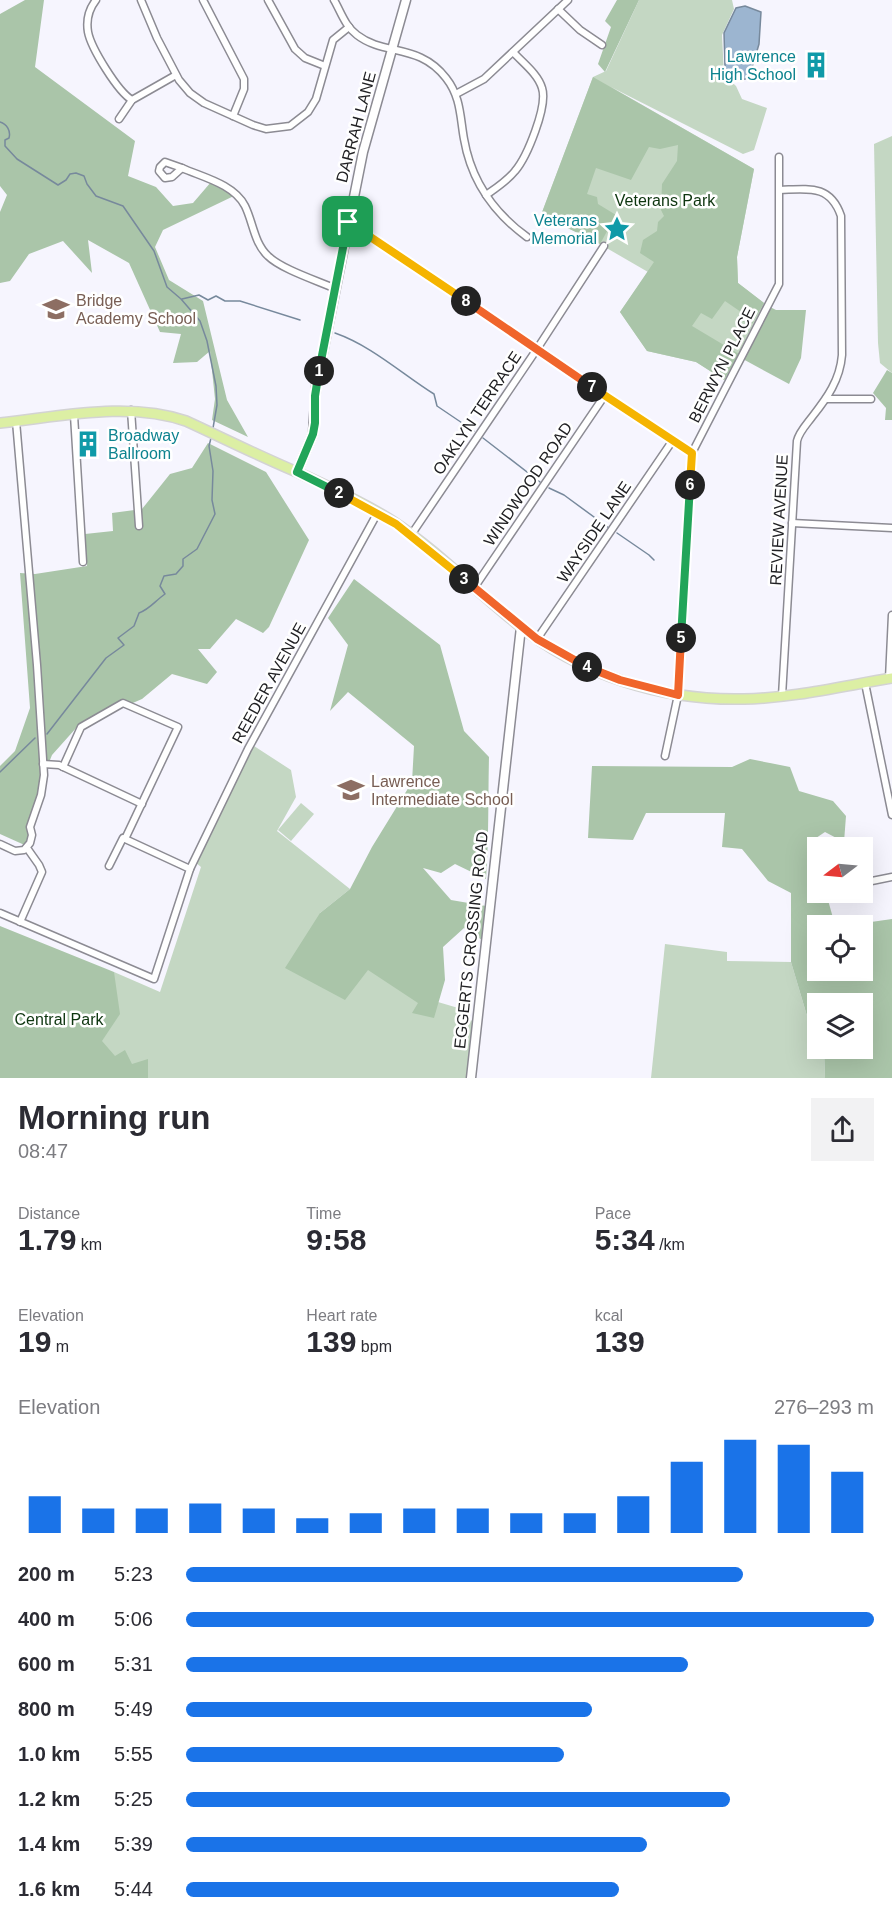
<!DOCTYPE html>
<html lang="en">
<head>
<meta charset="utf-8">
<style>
	:root { --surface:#fff; --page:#f2f2f3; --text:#2b2b33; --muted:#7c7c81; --accent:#1a73e8 }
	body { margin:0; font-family:Arial,sans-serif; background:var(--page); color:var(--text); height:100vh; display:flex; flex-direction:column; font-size:22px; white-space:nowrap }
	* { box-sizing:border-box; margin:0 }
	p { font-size:20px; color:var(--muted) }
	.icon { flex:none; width:33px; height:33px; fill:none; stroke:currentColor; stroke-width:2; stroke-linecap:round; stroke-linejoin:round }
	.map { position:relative; height:1078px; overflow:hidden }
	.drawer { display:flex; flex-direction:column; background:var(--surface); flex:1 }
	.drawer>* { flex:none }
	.needle { width:39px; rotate:254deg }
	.buttons { position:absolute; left:807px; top:837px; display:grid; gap:12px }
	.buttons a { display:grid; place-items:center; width:66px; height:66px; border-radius:0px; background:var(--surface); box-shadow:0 6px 24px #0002; font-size:30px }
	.pin { position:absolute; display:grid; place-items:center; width:51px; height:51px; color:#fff; margin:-26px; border-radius:12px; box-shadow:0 3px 9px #0006 }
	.km { position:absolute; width:30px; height:30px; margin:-15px; border-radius:50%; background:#222; color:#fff; font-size:16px; line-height:30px; text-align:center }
	.round { display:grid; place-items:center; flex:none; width:63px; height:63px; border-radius:0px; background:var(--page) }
	.summary { display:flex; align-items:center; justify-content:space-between; height:102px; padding:0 18px }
	h1 { font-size:33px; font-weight:800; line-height:45px }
	.figures { display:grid; grid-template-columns:repeat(3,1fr); gap:9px; height:102px; padding:6px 18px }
	.figures div { display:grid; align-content:center }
	.figures b { font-size:30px; font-weight:800 }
	.figures small { font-size:16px; font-weight:400 }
	.figures p { font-size:16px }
	.chart { height:168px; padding:12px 18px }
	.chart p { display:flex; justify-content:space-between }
	.chart svg { width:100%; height:108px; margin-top:6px; stroke:var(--accent); stroke-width:6 }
	ul { padding:0 18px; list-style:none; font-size:20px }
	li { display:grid; grid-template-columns:96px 72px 1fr; align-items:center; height:45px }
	li i { height:15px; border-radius:8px; background:var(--accent) }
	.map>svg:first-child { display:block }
</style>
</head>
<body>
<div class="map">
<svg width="892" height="1078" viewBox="0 0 892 1078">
	<rect width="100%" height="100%" fill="#f6f5fe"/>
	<g fill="#c4d7c3">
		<polygon points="639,0 732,0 734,9 722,35 724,75 736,86 742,99 767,108 754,150 743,154 611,87 754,169 737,257 738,283 768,306 728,382 696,362 647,351 620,312 648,272 591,239 541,215 593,77 606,71"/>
		<polygon points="892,136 892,373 880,363 878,343 874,144"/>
		<polygon points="254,746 291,770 296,797 277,831 350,889 320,913 366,966 421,997 465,1010 464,1020 479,1021 474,1078 20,1078 0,966 114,977 114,972 160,992 201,867 195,862"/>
		<polygon points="301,803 314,814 291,841 278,830"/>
		<polygon points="665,944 727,952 727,961 791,962 810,1026 817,1029 818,1048 824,1049 825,1078 651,1078"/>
	</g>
	<g fill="#aac5a9">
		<polygon points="25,0 44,0 35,67 135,141 128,176 156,187 173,206 193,203 211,182 238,194 163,230 155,247 169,280 203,301 227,400 248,437 212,420 215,399 210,351 197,362 173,363 181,334 160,332 129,263 88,240 92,273 63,241 29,254 10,281 0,283 0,212 7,195 0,186 0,14"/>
		<polygon points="617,0 639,0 605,72 598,64 611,27 605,21"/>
		<polygon points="593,77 754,169 737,257 738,283 764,303 752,324 736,320 741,312 725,301 712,319 701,313 692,326 739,354 724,380 696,362 647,351 620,312 654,262 640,253 643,240 657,231 658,222 664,216 661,210 662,184 677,161 678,145 660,149 649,147 631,180 596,168 587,194 597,197 598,204 616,215 600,244 541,215"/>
		<polygon points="768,306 776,310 806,310 801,358 789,384 741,358"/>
		<polygon points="887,370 892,373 892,420 885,420 886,408 873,393"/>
		<polygon points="208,443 266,472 309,540 269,627 263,633 236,619 210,649 198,649 217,672 207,684 172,674 142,699 77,727 52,755 44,775 29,847 0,834 0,766 15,751 30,708 20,573 35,574 87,566 85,534 113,531 112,513 142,509 170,474 192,468"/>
		<path d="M354 579 440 645 464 731 489 757C488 798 489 838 486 879L455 864 441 873 423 868 451 900 492 907 488 944 464 928 443 947 445 980 434 1018 412 1013 418 1003 368 970 345 1000 285 968 320 913 350 889 372 847 412 782 414 746 348 692 330 711 348 645 328 618Z"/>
		<polygon points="750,759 790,767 799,791 833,801 846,816 844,842 825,832 813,840 817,859 818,892 826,893 835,925 818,926 818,970 862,970 862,926 850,925 892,919 892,1078 825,1078 824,1049 862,1048 862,1004 818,1004 817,1029 810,1026 791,962 791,893 768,881 742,849 722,847 725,813 646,813 633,840 588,838 592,766 732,767"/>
		<polygon points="0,926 114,972 120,1014 102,1041 115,1056 125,1050 132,1064 148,1059 148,1078 0,1078"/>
	</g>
	<polygon fill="#9cb5d0" stroke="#77899c" stroke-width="1.5" points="745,6 761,12 759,44 749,78 738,81 728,76 725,67 724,33 736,8"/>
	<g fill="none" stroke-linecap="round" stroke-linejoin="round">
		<g stroke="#77899c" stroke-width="1.5">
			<path d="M0 122C7 124 11 131 9 138L5 140V146L17 159 58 185 66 180 70 174 76 173 84 176 87 184 96 196 123 206 154 251 167 287 181 299 200 321 207 341 216 386 217 405 213 428"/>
			<polyline points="182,299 199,295 208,300 216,296 225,301 240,301 300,320"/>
			<path d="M335 333C372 346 402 374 434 394L437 406 474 431"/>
			<polyline points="483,438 540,482"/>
			<polyline points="549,488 564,495 609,528"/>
			<polyline points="617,533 649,555 654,560"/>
			<path d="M47 734 106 658 124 645 118 638 134 626 139 613C150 609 155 601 165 594L160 586 164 576 176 574 183 566V559L197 549 215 514 212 500 213 471 209 446 211 438"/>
			<polyline points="0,772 35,738"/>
		</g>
		<g stroke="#8c8b93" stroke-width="9">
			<g id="street">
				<path d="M96 0C89 9 86 20 88 32 91 48 118 92 132 100"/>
				<polyline points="141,0 157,38 179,80 190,93 204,103 253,125 266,129 290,126 308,112 316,99 333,40 349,27"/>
				<polyline points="203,0 244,79 244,89 233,116"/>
				<polyline points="268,0 295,49 305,58 325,66"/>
				<path d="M334 0C341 12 345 26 357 35 384 56 419 43 446 78 461 97 460 117 464 139 471 180 494 213 527 237"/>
				<polyline points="558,9 580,30 602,45"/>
				<polyline points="456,94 484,79 568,0"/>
				<polyline points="119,119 132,100 176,75"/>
				<polygon points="165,162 182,168 172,177 165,178 159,171 160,167"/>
				<path d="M182 168C202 177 234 184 245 206 253 222 254 243 268 256 281 269 318 281 336 289"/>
				<path d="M780 190C808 189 830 184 841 216L842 355C840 380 827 398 812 417 806 425 799 432 797 441L782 696"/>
				<path d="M486 195C496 188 507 181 515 171 527 157 548 106 542 88 538 74 523 63 513 52"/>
				<polyline points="348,222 692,453"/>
				<polyline points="826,399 871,399"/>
				<polyline points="131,410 139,526"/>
				<polyline points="74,415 83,562"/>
				<polyline points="792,523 892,528"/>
				<polyline points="411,535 537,349 604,246"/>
				<polyline points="474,588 605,395"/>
				<polyline points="537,639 673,440"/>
				<polyline points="889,679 892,615"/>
				<polyline points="865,683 892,815"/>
				<polyline points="665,756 678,695 692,453 779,284 779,157"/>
				<polyline points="43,764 59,765 142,804"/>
				<polyline points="63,767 81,727 123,703 178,727 125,839"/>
				<polyline points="0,844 15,851 24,850 30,843 32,835 30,827 41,795 44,775 37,665 16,421"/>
				<polyline points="190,869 248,749 378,512"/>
				<polyline points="862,883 892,877"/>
				<polyline points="0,913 154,979 190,869 123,838 109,866"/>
				<polyline points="20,922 42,872 39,865 27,848"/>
			</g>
		</g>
		<g stroke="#8c8b93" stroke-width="11">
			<g id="secondary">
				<polyline points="297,472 313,434 316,387 363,152 406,0"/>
				<polyline points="471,1078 521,627"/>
			</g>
		</g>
		<g stroke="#d3d3d3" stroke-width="12">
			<path id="primary" d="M0 423C59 417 128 401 186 421 223 438 259 456 297 472 329 487 363 502 394 522 436 550 476 591 516 623 580 675 662 701 744 699 793 698 843 686 892 678"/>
		</g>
		<use href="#street" stroke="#fff" stroke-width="6"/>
		<use href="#secondary" stroke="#fff" stroke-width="8"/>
		<use href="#primary" stroke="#dcefa4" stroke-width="9"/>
	</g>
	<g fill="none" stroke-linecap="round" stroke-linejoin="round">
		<g stroke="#fff" stroke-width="12">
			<polyline id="split-1" points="319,371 348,222"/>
		</g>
		<g stroke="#fff" stroke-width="12">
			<polyline id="split-2" points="319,371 315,396 315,423 313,434 297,472 339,493"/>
		</g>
		<g stroke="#fff" stroke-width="12">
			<polyline id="split-3" points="339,493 396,524 464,579"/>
		</g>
		<g stroke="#fff" stroke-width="12">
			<polyline id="split-4" points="464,579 537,639 587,667"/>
		</g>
		<g stroke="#fff" stroke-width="12">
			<polyline id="split-5" points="587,667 620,680 678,695 681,638"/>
		</g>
		<g stroke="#fff" stroke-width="12">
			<polyline id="split-6" points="681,638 690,485"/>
		</g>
		<g stroke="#fff" stroke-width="12">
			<polyline id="split-7" points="592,387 692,453 690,485"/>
		</g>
		<g stroke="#fff" stroke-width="12">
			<polyline id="split-8" points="466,301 592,387"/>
		</g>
		<g stroke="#fff" stroke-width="12">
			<polyline id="split-9" points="348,222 466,301"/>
		</g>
		<use href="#split-1" stroke="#22a559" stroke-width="8"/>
		<use href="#split-2" stroke="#22a559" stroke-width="8"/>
		<use href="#split-3" stroke="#f5b400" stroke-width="8"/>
		<use href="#split-4" stroke="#f0652b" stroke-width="8"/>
		<use href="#split-5" stroke="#f0652b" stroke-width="8"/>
		<use href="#split-6" stroke="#22a559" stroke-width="8"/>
		<use href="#split-7" stroke="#f5b400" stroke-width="8"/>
		<use href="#split-8" stroke="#f0652b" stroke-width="8"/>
		<use href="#split-9" stroke="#f5b400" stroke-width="8"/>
	</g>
	<defs>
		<g id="building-bare" transform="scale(2.07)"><path d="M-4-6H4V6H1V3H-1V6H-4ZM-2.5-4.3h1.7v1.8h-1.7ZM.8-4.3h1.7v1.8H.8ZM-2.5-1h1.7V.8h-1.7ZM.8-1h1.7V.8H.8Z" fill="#0f9aa8" stroke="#fff" stroke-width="2.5" paint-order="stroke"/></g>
		<g id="sight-bare" transform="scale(2.07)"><path d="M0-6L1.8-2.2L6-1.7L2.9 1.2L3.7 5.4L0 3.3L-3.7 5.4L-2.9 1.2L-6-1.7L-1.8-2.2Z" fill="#0f9aa8" stroke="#fff" stroke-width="2.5" paint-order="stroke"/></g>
		<g id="school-bare" transform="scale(2.07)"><path d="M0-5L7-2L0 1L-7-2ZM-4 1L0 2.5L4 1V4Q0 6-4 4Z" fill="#8d6e63" stroke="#fff" stroke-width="2.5" paint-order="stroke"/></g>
	</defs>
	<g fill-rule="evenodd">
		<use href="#building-bare" x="816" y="65"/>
		<use href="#sight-bare" x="617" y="229"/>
		<use href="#school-bare" x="56" y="309"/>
		<use href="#building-bare" x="88" y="444"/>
		<use href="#school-bare" x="351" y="790"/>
	</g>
	<g text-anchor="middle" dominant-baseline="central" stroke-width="5" stroke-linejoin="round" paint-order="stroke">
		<g font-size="16" fill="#0d838f" stroke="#fff" text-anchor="end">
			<text x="796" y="56">Lawrence<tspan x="796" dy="18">High School</tspan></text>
			<text x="597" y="220">Veterans<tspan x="597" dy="18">Memorial</tspan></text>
			<text x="108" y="435" text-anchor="start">Broadway<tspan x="108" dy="18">Ballroom</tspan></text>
		</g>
		<g font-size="16" fill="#212124" stroke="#fff">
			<text transform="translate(356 127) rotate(-75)">DARRAH LANE</text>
			<text transform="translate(722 365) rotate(-63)">BERWYN PLACE</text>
			<text transform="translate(477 413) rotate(-56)">OAKLYN TERRACE</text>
			<text transform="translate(528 484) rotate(-56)">WINDWOOD ROAD</text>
			<text transform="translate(779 520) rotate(-87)">REVIEW AVENUE</text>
			<text transform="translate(594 532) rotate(-56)">WAYSIDE LANE</text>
			<text transform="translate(269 683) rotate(-61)">REEDER AVENUE</text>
			<text transform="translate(471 940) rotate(-84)">EGGERTS CROSSING ROAD</text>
		</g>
		<g font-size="16" fill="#0d350f" stroke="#fff">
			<text x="665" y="200">Veterans Park</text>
			<text x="59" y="1019">Central Park</text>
		</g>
		<g font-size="16" fill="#785e54" stroke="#fff" text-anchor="start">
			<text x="76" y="300">Bridge<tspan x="76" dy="18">Academy School</tspan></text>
			<text x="371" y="781">Lawrence<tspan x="371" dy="18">Intermediate School</tspan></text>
		</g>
	</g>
</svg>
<div class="buttons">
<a><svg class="needle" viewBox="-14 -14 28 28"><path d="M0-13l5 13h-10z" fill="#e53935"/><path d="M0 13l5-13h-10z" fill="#7c7c81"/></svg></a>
<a><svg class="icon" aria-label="locate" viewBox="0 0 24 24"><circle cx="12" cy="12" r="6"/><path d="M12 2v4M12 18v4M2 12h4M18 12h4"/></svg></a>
<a><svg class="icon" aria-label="layers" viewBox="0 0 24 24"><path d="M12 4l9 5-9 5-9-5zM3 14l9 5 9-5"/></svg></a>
</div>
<div class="pin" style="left:348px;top:222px;background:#1e9e55"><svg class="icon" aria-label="arrive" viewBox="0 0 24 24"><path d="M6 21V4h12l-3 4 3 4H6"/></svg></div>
<b class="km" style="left:319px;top:371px">1</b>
<b class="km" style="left:339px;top:493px">2</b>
<b class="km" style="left:464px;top:579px">3</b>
<b class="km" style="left:587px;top:667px">4</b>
<b class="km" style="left:681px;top:638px">5</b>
<b class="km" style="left:690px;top:485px">6</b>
<b class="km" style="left:592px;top:387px">7</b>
<b class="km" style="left:466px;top:301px">8</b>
</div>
<section class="drawer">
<div class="summary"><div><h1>Morning run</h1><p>08:47</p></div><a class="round"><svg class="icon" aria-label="share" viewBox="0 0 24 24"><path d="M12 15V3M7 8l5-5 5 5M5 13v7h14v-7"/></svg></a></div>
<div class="figures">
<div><p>Distance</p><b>1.79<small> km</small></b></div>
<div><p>Time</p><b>9:58</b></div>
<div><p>Pace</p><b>5:34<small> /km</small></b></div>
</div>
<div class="figures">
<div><p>Elevation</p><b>19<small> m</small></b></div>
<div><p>Heart rate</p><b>139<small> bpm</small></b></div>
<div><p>kcal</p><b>139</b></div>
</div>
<div class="chart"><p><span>Elevation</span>276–293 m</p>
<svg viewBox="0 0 160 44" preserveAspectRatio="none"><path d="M5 44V29M15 44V34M25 44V34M35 44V32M45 44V34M55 44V38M65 44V36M75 44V34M85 44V34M95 44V36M105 44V36M115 44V29M125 44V15M135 44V6M145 44V8M155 44V19"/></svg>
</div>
<ul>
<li><b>200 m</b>5:23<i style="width:81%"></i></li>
<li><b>400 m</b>5:06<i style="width:100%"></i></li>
<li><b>600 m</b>5:31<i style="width:73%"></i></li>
<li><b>800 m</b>5:49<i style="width:59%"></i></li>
<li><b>1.0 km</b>5:55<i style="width:55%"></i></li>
<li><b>1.2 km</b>5:25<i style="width:79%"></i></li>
<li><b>1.4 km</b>5:39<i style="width:67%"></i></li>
<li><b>1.6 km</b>5:44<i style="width:63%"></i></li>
</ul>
</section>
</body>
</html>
